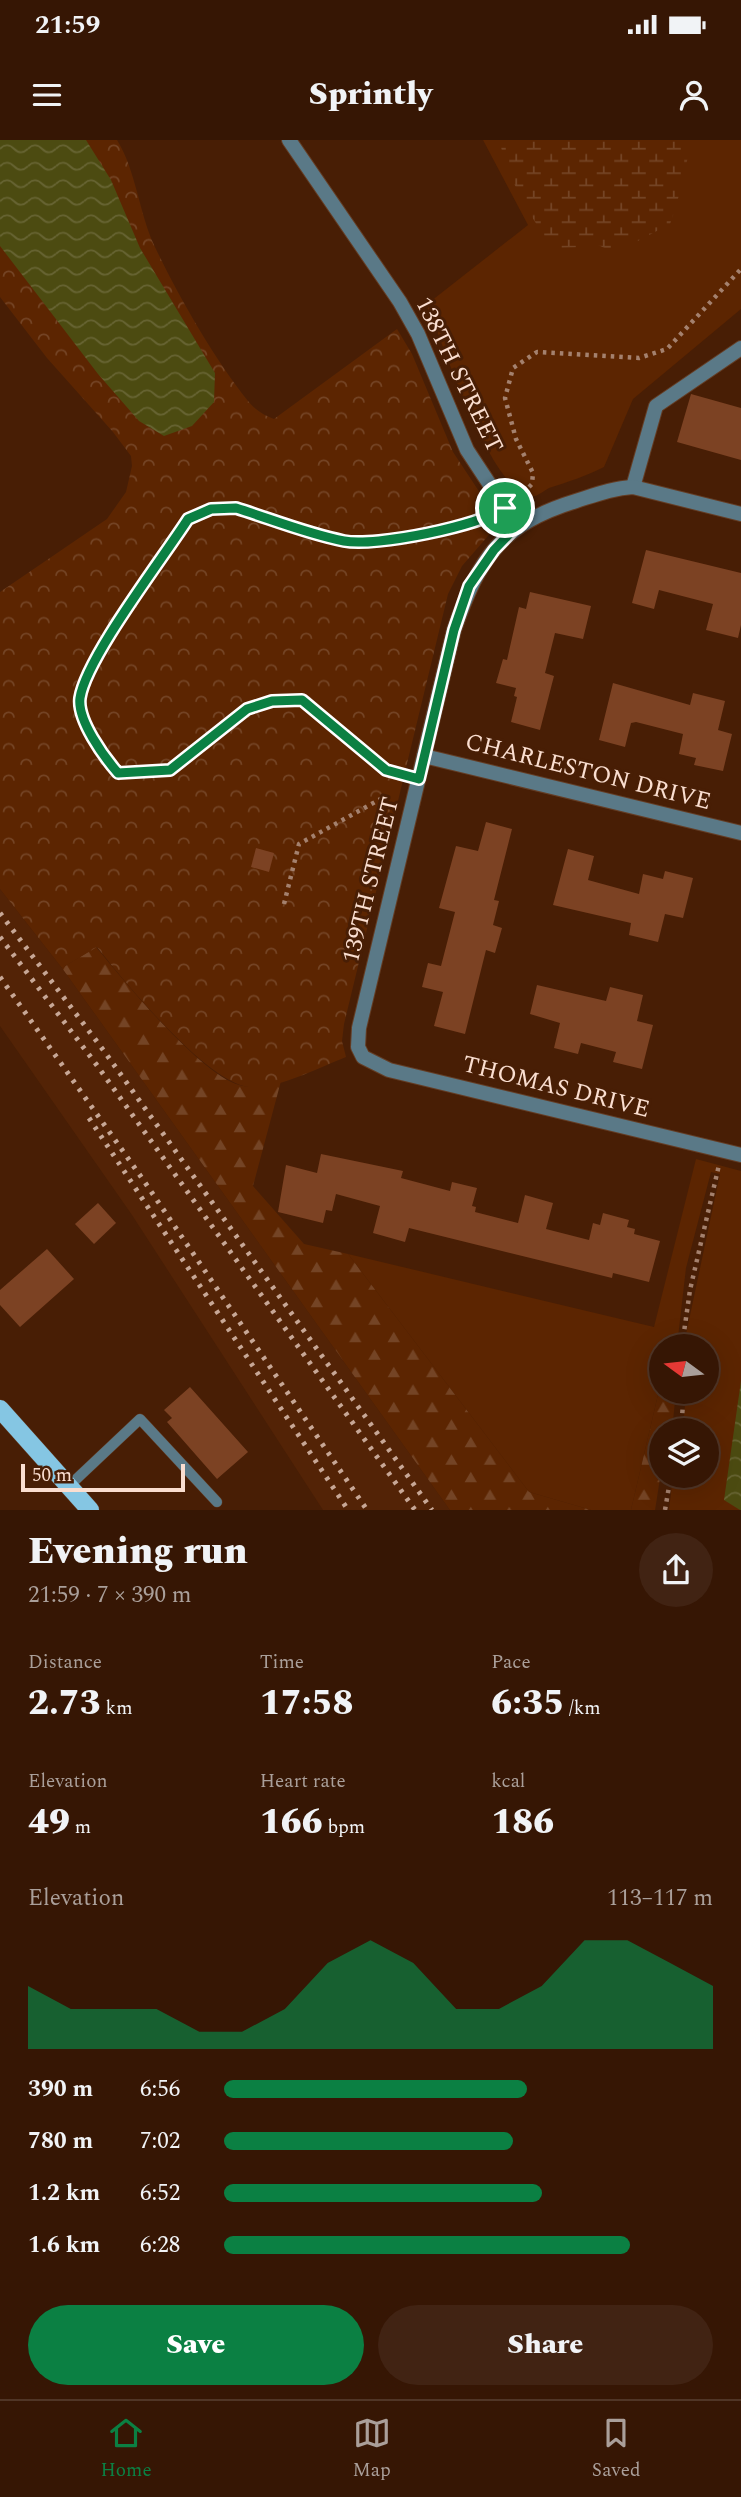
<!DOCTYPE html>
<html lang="en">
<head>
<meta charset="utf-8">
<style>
	:root { --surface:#361604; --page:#412313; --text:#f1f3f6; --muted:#aa9f9a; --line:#503526; --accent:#0b8043 }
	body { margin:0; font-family:Spectral,serif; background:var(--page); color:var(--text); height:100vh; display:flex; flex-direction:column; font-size:26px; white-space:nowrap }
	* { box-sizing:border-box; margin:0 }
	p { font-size:23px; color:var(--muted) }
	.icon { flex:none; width:38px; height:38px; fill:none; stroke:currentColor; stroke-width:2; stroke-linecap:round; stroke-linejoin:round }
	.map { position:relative; height:1370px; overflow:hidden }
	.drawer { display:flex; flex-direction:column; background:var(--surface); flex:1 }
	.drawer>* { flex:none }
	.needle { width:46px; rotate:285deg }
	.tools { position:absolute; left:649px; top:1194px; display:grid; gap:14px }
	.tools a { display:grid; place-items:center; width:70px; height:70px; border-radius:50%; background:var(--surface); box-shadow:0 7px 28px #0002,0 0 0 2px var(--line); font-size:35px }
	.scale { position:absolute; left:21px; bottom:18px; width:164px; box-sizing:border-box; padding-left:7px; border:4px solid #faded0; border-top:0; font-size:19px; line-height:24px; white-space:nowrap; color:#faded0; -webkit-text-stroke:5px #481e05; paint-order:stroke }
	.pin { position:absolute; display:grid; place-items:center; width:60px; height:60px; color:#fff; margin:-30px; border:4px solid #fff; border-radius:50%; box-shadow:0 2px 7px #0007 }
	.round { display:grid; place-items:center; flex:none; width:74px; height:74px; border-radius:37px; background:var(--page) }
	.headline { display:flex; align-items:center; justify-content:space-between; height:119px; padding:0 28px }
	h1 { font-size:38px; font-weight:800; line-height:52px }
	.figures { display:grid; grid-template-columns:repeat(3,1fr); gap:10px; height:119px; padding:7px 28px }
	.figures div { display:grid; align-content:center }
	.figures b { font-size:35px; font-weight:800 }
	.figures small { font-size:19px; font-weight:400 }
	.figures p { font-size:19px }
	.chart { height:196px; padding:14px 28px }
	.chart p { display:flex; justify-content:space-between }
	.chart svg { width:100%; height:126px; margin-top:7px; fill:var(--accent); opacity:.7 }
	.button { display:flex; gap:14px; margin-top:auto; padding:14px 28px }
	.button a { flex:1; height:80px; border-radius:42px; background:var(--accent); color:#fff; font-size:28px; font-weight:800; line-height:80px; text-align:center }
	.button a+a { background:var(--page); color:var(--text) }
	ul { padding:0 28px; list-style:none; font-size:23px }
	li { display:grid; grid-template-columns:112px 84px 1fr; align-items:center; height:52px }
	li i { height:18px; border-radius:9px; background:var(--accent) }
	.status { display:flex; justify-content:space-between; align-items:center; height:49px; padding:0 35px; background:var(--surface); direction:ltr }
	.status svg { height:19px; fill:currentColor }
	header { display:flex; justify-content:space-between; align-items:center; height:91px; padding:0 28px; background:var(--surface); font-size:32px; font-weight:800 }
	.dock { display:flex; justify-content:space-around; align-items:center; height:98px; border-top:2px solid var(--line); background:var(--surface); font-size:19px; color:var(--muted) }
	.dock a { display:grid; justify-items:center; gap:4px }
	.dock .active { color:var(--accent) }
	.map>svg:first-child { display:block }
</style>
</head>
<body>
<div class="status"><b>21:59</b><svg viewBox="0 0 49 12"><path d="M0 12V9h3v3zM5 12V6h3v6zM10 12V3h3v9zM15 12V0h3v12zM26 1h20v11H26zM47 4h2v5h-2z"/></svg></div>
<header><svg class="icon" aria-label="menu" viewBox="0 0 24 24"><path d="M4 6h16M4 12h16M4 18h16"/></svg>Sprintly<svg class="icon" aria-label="person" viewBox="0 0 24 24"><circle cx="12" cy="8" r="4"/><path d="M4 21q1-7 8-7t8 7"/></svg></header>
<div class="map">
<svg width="741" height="1370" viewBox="0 0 741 1370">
	<defs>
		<pattern id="forest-firs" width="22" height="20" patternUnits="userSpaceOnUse" patternTransform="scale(1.75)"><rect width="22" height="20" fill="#5c2501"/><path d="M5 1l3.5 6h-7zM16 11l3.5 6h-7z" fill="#744425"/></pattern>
		<pattern id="wetland-marsh" width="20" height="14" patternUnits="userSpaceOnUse" patternTransform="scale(1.75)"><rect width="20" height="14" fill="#5c2501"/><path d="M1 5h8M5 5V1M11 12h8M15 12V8" fill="none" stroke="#744425"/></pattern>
		<pattern id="park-crowns" width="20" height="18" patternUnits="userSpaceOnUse" patternTransform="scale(1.75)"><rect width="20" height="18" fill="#5c2501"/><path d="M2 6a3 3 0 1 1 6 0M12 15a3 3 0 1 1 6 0" fill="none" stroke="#744425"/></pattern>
		<pattern id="water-waves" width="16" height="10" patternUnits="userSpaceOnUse" patternTransform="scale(1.75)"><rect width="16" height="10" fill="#4c4b11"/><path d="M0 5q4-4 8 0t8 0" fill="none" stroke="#676433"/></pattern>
	</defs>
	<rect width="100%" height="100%" fill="#481e05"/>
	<polygon fill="#532306" points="0,749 62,828 450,1370 323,1370 132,1075 0,886"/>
	<g fill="#5c2501">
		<path d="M483 0H741V169L633 259 604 327C586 336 568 342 549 348 545 350 539 355 535 356 493 362 442 197 426 165L528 85Z"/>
		<polygon points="696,1019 741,1031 741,1370 669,1370 673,1335 707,1335 707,1290 683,1290 686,1251 707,1251 707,1206 685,1206 685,1199 720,1034 711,1032 686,1128 677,1206 662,1206 661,1242 631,1370 591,1370 529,1352 348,1114 654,1187"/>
	</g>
	<g fill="url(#forest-firs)">
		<path d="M96 807C125 842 199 933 239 945 253 949 267 944 281 941L253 1046 304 1104 348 1114 529 1352 591 1370H450L62 828Z"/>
		<polygon points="661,1242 662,1251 676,1251 672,1290 662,1290 661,1332 655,1370 631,1370"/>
	</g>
	<path fill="url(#wetland-marsh)" d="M500 0H692L676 67 670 84 615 113 594 103 583 107 554 108C534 85 503 30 500 0Z"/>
	<path fill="url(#park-crowns)" d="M0 0H117C136 31 139 72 154 105 177 154 215 220 248 261 255 270 264 275 274 279L397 189 412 214 453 312 494 374V389L462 426 448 454 344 884 342 901 346 917C320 927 276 950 249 947 207 943 124 841 97 807L62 828 0 749V452L107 379 126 352 132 326 131 316 113 292 47 218 0 157Z"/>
	<g fill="url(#water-waves)">
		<polygon points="0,0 86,0 111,40 140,108 215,233 214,262 192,286 164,296 139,281 98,234 0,106"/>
		<polygon points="741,1241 741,1370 740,1370 724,1360"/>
	</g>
	<g fill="#7c4223">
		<polygon points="691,254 741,268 741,320 677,302"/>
		<polygon points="646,410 741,433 741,485 738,498 706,490 713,464 659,450 654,469 632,463"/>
		<polygon points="530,452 591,466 583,499 555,493 545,533 554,536 540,590 511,582 517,557 514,556 516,548 496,543 503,519 507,520 519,467 526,469"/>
		<polygon points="613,543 690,565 693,553 725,561 718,590 732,594 723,631 694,625 696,618 679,614 683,594 636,582 631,583 625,607 599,600"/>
		<polygon points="486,682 512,689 494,760 499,761 493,785 502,788 495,813 486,810 465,894 434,886 443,852 422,847 428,823 441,826 455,772 439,768 456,706 478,711"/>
		<polygon points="256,708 274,713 269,732 251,727"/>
		<polygon points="568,709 594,716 588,740 639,754 643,734 663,739 665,731 693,738 683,778 665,774 658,802 629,795 631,783 553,765"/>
		<polygon points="537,845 606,861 610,847 643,855 637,881 653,885 642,929 613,922 616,912 581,903 578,914 554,908 560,883 530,874"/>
		<polygon points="321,1014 403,1031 401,1038 450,1051 452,1042 477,1048 472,1066 476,1067 475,1072 518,1083 525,1055 553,1063 546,1089 589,1100 593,1083 600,1085 603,1073 629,1080 627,1087 635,1089 634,1094 660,1101 649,1142 613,1133 612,1138 409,1088 405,1102 373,1093 380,1066 336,1054 332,1071 326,1070 323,1083 278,1072 286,1025 317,1033"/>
		<polygon points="98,1063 116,1083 94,1104 75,1084"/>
		<polygon points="47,1109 74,1139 20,1187 0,1165 0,1150"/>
		<polygon points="190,1247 248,1312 217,1339 167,1282 172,1278 164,1270"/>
	</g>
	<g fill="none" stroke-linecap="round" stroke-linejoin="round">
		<g stroke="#643d25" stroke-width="11">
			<polyline id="service" points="69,1346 140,1279 217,1362"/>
		</g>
		<g stroke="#643d25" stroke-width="16">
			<g id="minor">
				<polyline points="289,0 400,162 418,194 467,310 517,386"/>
				<polyline points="633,347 656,266 741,208"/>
				<path d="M741 374 633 347C613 348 595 355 576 361 501 384 479 418 454 490L359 888 358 907 363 917 389 930 741 1015"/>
				<polyline points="424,616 741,693"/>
			</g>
		</g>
		<g stroke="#643d25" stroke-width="19">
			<polyline id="primary" points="0,1269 90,1370"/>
		</g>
		<g stroke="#a4816e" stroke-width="4.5" stroke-dasharray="3.5 5" stroke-linecap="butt">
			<polyline points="517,359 532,344 533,333 516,299 505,258 513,228 537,212 639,218 667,209 741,129"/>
			<polyline points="402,635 386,630 302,560 272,561 247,569 170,630 118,633 96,608 80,560 92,525 188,379 211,369 236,368 346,401 394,398 467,385 493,376"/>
			<polyline points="284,764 299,704 386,656"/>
			<polyline points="682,1206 690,1150 719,1025"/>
			<polyline points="681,1290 684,1251"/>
			<polyline points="665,1370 671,1335"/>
		</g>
		<use href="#service" stroke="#5a7987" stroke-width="10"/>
		<use href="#minor" stroke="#5a7987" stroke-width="14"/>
		<use href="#primary" stroke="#85c6e3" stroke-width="18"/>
		<g stroke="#c7a796" stroke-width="5" stroke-dasharray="3.5 7" stroke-linecap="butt">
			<polyline points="0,773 104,911 432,1370"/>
			<polyline points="0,797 96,924 415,1370"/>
			<polyline points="0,837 144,1041 367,1370"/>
			<polyline points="89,978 348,1370"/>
		</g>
	</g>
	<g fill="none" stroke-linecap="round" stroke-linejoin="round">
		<g stroke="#fff" stroke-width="14">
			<path id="route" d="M236 368C271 379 308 394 344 401 376 407 479 386 505 368L517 386 494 410 469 446 454 490 419 639 386 630 302 560 272 561 247 569 170 630 118 633C104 617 77 580 80 558 86 518 163 418 188 379L211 369Z"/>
		</g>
		<use href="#route" stroke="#0b8043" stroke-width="9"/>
	</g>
	<g text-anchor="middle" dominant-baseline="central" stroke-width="6" stroke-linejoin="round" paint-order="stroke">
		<g font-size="24" fill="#faded0" stroke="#481e05">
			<text transform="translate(459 235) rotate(64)">138TH STREET</text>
			<text transform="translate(588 632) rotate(14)">CHARLESTON DRIVE</text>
			<text transform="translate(371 740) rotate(-76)">139TH STREET</text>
			<text transform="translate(556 947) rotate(14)">THOMAS DRIVE</text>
		</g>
	</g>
</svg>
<div class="tools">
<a><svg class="needle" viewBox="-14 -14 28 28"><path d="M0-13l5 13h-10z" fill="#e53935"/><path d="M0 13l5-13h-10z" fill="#aa9f9a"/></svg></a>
<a><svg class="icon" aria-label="layers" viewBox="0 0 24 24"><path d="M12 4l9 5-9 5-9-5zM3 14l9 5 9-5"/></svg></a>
</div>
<div class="scale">50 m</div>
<div class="pin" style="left:505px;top:368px;background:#1e9e55"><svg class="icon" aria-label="arrive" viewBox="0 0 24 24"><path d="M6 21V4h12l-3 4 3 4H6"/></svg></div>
</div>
<section class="drawer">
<div class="headline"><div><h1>Evening run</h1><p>21:59 · 7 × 390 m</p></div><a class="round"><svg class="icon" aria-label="share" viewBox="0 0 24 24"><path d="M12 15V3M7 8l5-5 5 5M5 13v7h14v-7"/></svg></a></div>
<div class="figures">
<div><p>Distance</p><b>2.73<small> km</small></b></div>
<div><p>Time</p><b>17:58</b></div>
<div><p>Pace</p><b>6:35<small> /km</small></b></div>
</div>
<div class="figures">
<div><p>Elevation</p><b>49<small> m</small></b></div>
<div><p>Heart rate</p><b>166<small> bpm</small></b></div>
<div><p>kcal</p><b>186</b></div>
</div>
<div class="chart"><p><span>Elevation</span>113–117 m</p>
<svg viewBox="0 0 160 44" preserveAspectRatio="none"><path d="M0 44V22L10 30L20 30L30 30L40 38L50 38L60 30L70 14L80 6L90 14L100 30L110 30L120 22L130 6L140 6L150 14L160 22V44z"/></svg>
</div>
<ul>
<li><b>390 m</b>6:56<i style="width:62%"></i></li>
<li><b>780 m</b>7:02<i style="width:59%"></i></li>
<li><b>1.2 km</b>6:52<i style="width:65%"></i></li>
<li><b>1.6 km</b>6:28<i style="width:83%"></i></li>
</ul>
<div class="button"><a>Save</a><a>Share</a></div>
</section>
<nav class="dock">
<a class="active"><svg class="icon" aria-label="home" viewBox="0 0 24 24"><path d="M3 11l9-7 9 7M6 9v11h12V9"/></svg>Home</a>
<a><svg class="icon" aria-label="map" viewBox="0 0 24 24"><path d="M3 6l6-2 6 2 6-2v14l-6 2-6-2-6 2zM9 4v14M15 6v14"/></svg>Map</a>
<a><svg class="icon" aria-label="saved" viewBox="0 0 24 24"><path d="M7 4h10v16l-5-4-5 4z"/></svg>Saved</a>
</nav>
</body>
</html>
